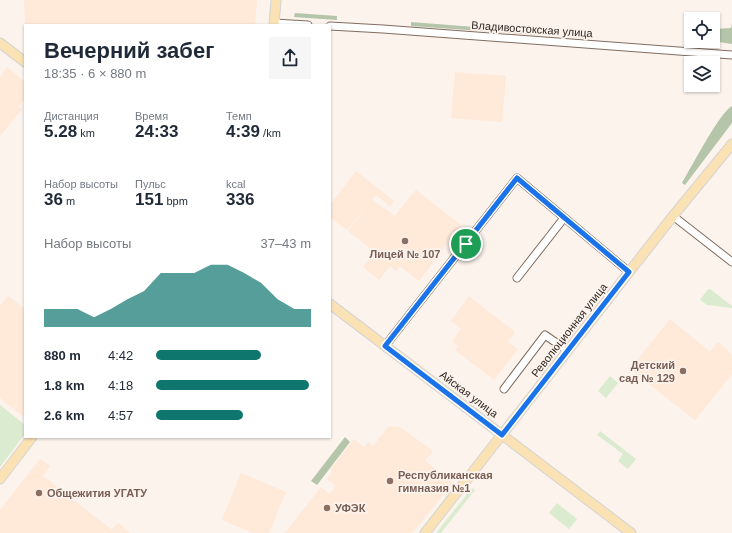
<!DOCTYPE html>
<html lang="ru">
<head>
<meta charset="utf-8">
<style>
	:root { --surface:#fff; --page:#f6f6f7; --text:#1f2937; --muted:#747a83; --accent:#0f766e }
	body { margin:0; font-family:Helvetica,sans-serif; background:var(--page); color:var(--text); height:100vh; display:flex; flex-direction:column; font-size:15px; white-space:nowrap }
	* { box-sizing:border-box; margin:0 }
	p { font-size:13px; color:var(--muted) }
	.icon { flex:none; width:22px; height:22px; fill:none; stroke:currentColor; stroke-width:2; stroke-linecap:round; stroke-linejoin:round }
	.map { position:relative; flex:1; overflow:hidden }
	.side { position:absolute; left:24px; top:24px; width:307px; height:414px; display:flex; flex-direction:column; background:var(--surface); border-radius:0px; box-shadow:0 1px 3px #0004 }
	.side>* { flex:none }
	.tools { position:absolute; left:684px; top:12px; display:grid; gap:8px }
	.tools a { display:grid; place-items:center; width:36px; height:36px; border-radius:0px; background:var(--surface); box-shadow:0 1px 3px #0004; font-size:20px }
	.pin { position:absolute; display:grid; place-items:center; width:34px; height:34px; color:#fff; margin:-17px; border:2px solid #fff; border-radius:50%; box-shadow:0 1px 4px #0007 }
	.round { display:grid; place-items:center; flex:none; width:42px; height:42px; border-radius:0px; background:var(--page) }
	.headline { display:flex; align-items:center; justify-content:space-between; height:68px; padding:0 20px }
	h1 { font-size:22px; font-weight:800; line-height:30px }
	.metrics { display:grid; grid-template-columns:repeat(3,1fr); gap:6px; height:68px; padding:4px 20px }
	.metrics div { display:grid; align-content:center }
	.metrics b { font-size:17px; font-weight:800 }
	.metrics small { font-size:11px; font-weight:400 }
	.metrics p { font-size:11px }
	.chart { height:112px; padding:8px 20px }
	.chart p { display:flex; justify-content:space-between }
	.chart svg { width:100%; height:72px; margin-top:4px; fill:var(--accent); opacity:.7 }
	ul { padding:0 20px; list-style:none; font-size:13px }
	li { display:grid; grid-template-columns:64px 48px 1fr; align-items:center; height:30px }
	li i { height:10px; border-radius:5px; background:var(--accent) }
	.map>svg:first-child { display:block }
</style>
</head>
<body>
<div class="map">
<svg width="732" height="533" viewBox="0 0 732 533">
	<rect width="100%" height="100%" fill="#fcf3ed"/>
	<g fill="#ffe9d8">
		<polygon points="24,0 257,0 255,25 25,25 25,28"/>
		<polygon points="7,67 25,82 25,98 19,106 22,109 0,136 0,77"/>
		<polygon points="455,72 506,76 502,122 451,118"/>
		<polygon points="356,171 394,201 390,206 376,195 372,200 395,216 416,190 461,225 419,281 400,266 396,271 390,266 379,280 363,267 375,252 348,231 368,205 347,230 330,217 330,205"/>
		<polygon points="8,296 25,309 24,417 0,398 0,306"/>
		<polygon points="469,296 515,332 508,342 518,349 494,380 455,350 458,346 452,341 461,329 451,321"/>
		<polygon points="670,319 710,352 718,342 732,354 732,374 695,420 630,369"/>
		<polygon points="389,426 400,427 433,451 425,461 453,483 412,533 285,533 321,487 329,494 336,486 327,479 332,472 330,470 354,439 364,447 368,442 373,446"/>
		<polygon points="40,459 50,466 43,476 112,530 118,523 130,533 0,533 0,510"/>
		<polygon points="241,473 286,492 269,533 253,533 222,520"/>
	</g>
	<g fill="#daebd0">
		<polygon points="708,289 710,289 732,306 732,308 707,305 700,300"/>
		<polygon points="610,376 618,383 606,398 598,391"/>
		<polygon points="0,405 25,425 25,434 0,467"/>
		<polygon points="600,431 636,459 628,469 618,461 623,454 597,435"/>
		<polygon points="472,488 475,490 441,533 436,533"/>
		<polygon points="557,503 577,519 569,529 549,513"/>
	</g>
	<g fill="#b4c5aa">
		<polygon points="295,13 337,16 337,20 294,17"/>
		<polygon points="411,22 540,32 540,35 411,26"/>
		<polygon points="732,23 732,44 712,41 713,29 731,28"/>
		<path d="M732 106V123L685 185 682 183C691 168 720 112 732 106Z"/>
		<polygon points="345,437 350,442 317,485 311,481"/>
	</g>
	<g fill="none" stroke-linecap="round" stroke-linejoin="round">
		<g stroke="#806d5f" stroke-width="9">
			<g id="minor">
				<polyline points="274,23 308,25"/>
				<polyline points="330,26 383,29 732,55"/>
				<polyline points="673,216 732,262"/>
				<polyline points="517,278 564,218"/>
				<polyline points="385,346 517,178 629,272"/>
				<polyline points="504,389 545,335 568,351"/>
			</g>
		</g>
		<g stroke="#d5d4d3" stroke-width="11">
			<g id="major">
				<polyline points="274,25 276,0"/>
				<polyline points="0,43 25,62"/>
				<polyline points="330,304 631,533"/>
				<polyline points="0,479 32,437"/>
				<polyline points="425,533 673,216 732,144"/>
			</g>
		</g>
		<use href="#minor" stroke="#fff" stroke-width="7"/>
		<use href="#major" stroke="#fae2b4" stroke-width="9"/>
	</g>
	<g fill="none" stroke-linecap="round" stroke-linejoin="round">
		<g stroke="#fff" stroke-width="8">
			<polygon id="route" points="517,178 629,272 502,435 385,346"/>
		</g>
		<use href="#route" stroke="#1a73e8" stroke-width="5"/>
	</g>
	<g fill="#8d6e63" stroke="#fcf3ed" stroke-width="1.5">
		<circle cx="405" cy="241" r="4"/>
		<circle cx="683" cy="371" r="4"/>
		<circle cx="390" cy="481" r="4"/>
		<circle cx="39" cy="493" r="4"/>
		<circle cx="327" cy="508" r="4"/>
	</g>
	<g text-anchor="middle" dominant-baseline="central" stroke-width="3.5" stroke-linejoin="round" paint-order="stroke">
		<g font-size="11" fill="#2f2721" stroke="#fcf3ed">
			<text transform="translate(532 29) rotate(4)">Владивостокская улица</text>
			<text transform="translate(569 330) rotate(-52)">Революционная улица</text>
			<text transform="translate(469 394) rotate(37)">Айская улица</text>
		</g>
		<g font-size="11" font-weight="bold" fill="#785e54" stroke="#fcf3ed" text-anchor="start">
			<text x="405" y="254" text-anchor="middle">Лицей № 107</text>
			<text x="675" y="365" text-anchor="end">Детский<tspan x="675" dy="13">сад № 129</tspan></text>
			<text x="398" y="475">Республиканская<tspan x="398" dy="13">гимназия №1</tspan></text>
			<text x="47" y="493">Общежития УГАТУ</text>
			<text x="335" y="508">УФЭК</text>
		</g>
	</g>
</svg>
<div class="tools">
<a><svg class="icon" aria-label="locate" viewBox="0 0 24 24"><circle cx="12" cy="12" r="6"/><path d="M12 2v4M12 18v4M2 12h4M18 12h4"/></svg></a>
<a><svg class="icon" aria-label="layers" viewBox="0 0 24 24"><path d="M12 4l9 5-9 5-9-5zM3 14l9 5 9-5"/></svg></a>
</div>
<div class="pin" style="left:466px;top:244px;background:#1e9e55"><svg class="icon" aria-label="arrive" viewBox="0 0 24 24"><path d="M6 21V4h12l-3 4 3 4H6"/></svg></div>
<section class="side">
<div class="headline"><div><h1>Вечерний забег</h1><p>18:35 · 6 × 880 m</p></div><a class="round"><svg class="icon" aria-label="share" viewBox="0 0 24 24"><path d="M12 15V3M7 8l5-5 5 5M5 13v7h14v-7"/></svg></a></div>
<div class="metrics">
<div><p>Дистанция</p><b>5.28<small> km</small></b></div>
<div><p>Время</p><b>24:33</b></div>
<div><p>Темп</p><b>4:39<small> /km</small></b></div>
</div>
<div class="metrics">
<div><p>Набор высоты</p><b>36<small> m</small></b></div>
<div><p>Пульс</p><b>151<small> bpm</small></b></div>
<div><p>kcal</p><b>336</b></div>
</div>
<div class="chart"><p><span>Набор высоты</span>37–43 m</p>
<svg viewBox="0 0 160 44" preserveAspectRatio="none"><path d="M0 44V33L10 33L20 33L30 38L40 33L50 27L60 22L70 11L80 11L90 11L100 6L110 6L120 11L130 17L140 27L150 33L160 33V44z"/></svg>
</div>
<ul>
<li><b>880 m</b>4:42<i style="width:68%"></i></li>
<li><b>1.8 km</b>4:18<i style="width:99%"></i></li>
<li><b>2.6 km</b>4:57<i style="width:56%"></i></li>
</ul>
</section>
</div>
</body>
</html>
